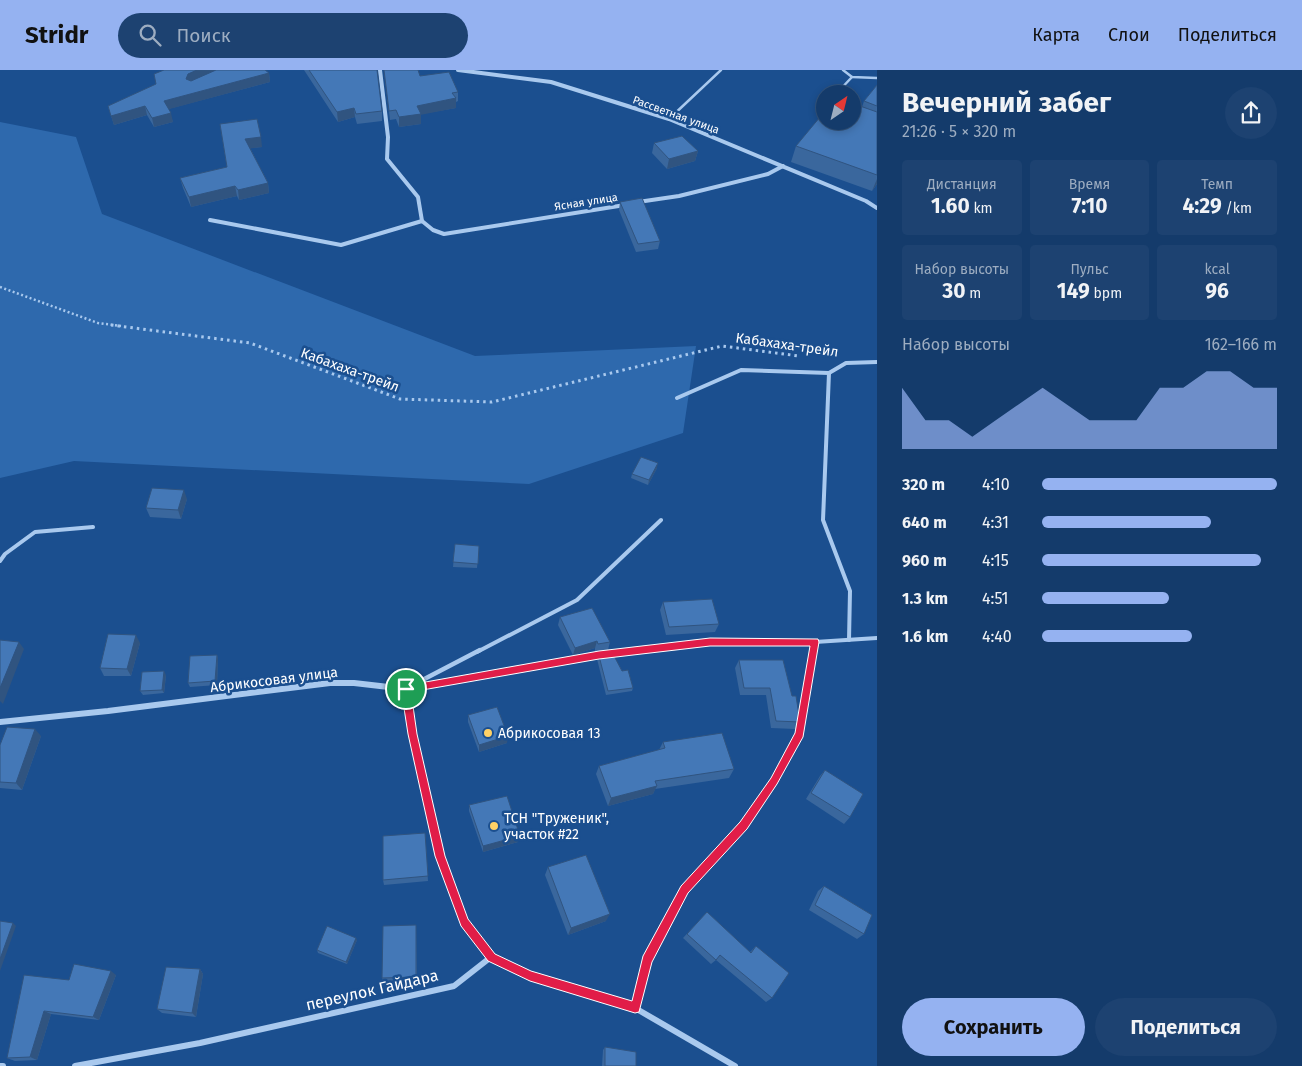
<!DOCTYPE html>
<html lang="ru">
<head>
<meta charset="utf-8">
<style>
	:root { --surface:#143b6b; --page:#1d4271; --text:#f1f3f6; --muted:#9dadc1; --line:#33557e; --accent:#95b2f1 }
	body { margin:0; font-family:"Fira Sans",sans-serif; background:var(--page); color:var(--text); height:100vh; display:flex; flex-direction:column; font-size:19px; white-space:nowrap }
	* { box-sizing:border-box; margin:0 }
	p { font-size:16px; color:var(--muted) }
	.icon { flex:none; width:28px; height:28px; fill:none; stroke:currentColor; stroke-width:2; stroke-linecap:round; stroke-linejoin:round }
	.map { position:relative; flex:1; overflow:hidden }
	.side { display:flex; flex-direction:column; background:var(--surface); width:425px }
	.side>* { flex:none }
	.needle { width:32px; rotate:35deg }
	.controls { position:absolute; left:816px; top:15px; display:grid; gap:10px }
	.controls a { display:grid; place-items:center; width:45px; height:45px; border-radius:50%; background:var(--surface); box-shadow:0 2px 8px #0003,0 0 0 1px var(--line); font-size:25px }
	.pin { position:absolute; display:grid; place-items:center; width:42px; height:42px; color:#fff; margin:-21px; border:2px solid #fff; border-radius:50%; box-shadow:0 1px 5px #0007 }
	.round { display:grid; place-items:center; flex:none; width:52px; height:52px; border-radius:26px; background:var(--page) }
	.summary { display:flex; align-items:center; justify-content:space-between; height:85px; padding:0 25px }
	h1 { font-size:28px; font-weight:700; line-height:38px }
	.metrics { display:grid; grid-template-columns:repeat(3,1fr); gap:8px; height:85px; padding:5px 25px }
	.metrics div { display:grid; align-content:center; border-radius:5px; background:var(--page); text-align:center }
	.metrics b { font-size:21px; font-weight:700 }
	.metrics small { font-size:14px; font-weight:400 }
	.metrics p { font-size:14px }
	.chart { height:140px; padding:10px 25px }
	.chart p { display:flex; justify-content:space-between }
	.chart svg { width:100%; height:90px; margin-top:5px; fill:var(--accent); opacity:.7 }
	.action { display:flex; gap:10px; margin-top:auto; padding:10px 25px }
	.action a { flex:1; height:58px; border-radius:30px; background:var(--accent); color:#111; font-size:20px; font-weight:700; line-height:58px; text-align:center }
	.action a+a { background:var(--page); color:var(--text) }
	ul { padding:0 25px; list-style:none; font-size:16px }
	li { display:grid; grid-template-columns:80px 60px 1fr; align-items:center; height:38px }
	li i { height:12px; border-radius:6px; background:var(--accent) }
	header { display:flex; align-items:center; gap:30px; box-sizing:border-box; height:70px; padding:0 25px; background:var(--accent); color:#111 }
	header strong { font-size:24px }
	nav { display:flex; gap:28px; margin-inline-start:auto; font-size:18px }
	.search { width:350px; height:45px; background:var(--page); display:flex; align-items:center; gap:12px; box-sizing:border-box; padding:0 18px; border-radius:28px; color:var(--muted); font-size:19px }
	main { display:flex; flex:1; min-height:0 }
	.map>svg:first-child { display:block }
</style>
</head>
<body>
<header>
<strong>Stridr</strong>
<div class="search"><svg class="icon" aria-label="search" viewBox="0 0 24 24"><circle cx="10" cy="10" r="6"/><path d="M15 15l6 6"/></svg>Поиск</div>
<nav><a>Карта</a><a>Слои</a><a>Поделиться</a></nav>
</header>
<main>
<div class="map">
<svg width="877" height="996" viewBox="0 0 877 996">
	<rect width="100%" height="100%" fill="#1b4f8f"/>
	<polygon fill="#2e69ad" points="0,52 76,67 102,144 475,286 696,276 683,363 529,414 74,391 0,408"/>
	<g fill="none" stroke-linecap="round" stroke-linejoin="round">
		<polyline stroke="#a9c9ee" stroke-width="2.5" stroke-dasharray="2 2.5" stroke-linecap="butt" points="0,217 98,253 121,256"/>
		<polyline stroke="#a9c9ee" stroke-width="3" stroke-dasharray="2.5 4" stroke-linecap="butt" points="111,255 250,273 400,329 492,332 722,276 799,286"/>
		<g stroke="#a9c9ee" stroke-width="2.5">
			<polyline points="843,0 852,7 877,8"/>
			<polyline points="836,24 852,7"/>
			<polyline points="669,49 721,0"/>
		</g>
		<g stroke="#a9c9ee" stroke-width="4">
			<polyline points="829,303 823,450 850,521 849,570"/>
			<polyline points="677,328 741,300 829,303 846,293 877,292"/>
			<polyline points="0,491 5,484 35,462 93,457"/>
			<polyline points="477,582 577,530 661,450"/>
			<polyline points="628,582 710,572 815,572 877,568"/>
			<polyline points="813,582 815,572"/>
		</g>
		<g stroke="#a9c9ee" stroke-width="4.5">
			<polyline points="409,617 480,580"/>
			<polyline points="406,619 599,585 639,580"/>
			<polyline points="635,938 647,890 685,820 743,755 774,711 800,664 814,580"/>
		</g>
		<g stroke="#a9c9ee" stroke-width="4">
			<polyline points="380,0 388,67 387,89 418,127 422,151"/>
			<polyline points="458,0 551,12 669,49 866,131 877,138"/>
			<polyline points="638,132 679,126 768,104 783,96"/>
			<polyline points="210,150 341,175 422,151 433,160 444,164 625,135"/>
		</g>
		<g stroke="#a9c9ee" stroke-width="6">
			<polyline points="0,652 108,641 330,613 354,613 406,619 413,664 440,786 464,852 491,887"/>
			<polyline points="0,996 3,996"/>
			<polyline points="75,996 200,973 454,916 491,887 530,905 635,938 735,996"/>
		</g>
	</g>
	<g fill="#3a679d">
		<polygon points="304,0 361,0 382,41 382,51 357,54 355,47 338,52"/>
		<polygon points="384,0 420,6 458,22 458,31 456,32 456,38 421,44 421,54 399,57 396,49 390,50"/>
		<polygon points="269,3 270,12 168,39 173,52 154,57 147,45 114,55 108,36"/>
		<polygon points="877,15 877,114 872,121 791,92 796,76 852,51 862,37 864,31"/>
		<polygon points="220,54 262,77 250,78 268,113 269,123 239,130 237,126 191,137 183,118 180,108 227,97"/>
		<polygon points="654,73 698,81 695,91 667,99 652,83"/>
		<polygon points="620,132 660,171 658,179 636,182 619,140"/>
		<polygon points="657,398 648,415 631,408 632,404"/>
		<polygon points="187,429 181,449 150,447 146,438"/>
		<polygon points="455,474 479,476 477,498 453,497"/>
		<polygon points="663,532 719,554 715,562 666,565 660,540"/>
		<polygon points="560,547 610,572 608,580 595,582 595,578 573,585 558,555"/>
		<polygon points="140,573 131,606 104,606 100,598"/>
		<polygon points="217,585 218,589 217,615 190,617 188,613"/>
		<polygon points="599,586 622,601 633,618 632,621 606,625 597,589"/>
		<polygon points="739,590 792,626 800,652 795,659 771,658 766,625 740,625 735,598"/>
		<polygon points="166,605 164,623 143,625 140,621"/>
		<polygon points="468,645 507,673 479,682 468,652"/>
		<polygon points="41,666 22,720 0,718 0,675"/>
		<polygon points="663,672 734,699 729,708 655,719 653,724 608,736 596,704 599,696 659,680"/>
		<polygon points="825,700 850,747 844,754 806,729 820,706"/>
		<polygon points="469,735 518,772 483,782 469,741"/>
		<polygon points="425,763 428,811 384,815 383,810"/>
		<polygon points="548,797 606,851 568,865 545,805"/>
		<polygon points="824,816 864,864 857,869 809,840 818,821"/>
		<polygon points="707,842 750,882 756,876 772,928 766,932 716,890 711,894 683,868"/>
		<polygon points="416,855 417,911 383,912 382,908"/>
		<polygon points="357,870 347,894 318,883 317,880"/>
		<polygon points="200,899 203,904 196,947 162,943 157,939"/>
		<polygon points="116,905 99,950 51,944 37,990 15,991 7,988 69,910"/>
		<polygon points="605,977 636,996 602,996 603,980"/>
	</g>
	<g fill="#305480">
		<polygon points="197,0 218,0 188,18 186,9 188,4"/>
		<polygon points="269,3 270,12 166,40 164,31"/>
		<polygon points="456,28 456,38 420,45 421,44 421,54 399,57 399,47 417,36"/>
		<polygon points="145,36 147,45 114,55 111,46"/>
		<polygon points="354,38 355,47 338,52 337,42"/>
		<polygon points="171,43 173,52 154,57 152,48"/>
		<polygon points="261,67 262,77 246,79 245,69"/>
		<polygon points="698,81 695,91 667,99 669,89"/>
		<polygon points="877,109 877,114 872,121"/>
		<polygon points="268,113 269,123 239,130 238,120"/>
		<polygon points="235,116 237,126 191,137 189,127"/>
		<polygon points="658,393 657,398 648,415 649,410"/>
		<polygon points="184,420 187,429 181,449 178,440"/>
		<polygon points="136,565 140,573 131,606 127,599"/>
		<polygon points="597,571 595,578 573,585 575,578"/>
		<polygon points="19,572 24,579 3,634 0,631 0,618"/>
		<polygon points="217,585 218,589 217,615 215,611"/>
		<polygon points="164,601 166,605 164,623 162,620"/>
		<polygon points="35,659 41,666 22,720 16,713"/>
		<polygon points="508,666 507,673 479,682 479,675"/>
		<polygon points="657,716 653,724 608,736 611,728"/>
		<polygon points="520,766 518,772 483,782 483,776"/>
		<polygon points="610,844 606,851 568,865 571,858"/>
		<polygon points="13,853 16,856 0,901 0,889"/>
		<polygon points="356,868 357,870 347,894 346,892"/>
		<polygon points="200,899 203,904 196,947 192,943"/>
		<polygon points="111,901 116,905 99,950 93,947"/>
		<polygon points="44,941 51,944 37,990 30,987"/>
	</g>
	<g fill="#4478b7" stroke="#305480">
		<polygon points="164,0 197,0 188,4 186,9 191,11 216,0 265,0 269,3 164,31 171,43 152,48 145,36 111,46 108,36 156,14 154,4"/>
		<polygon points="309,0 377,0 382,41 356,44 354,38 337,42"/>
		<polygon points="384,0 418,0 420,6 449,2 458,22 452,23 456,28 417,36 421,44 399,47 396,40 389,41"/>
		<polygon points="877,15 877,36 864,31"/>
		<polygon points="860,36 877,42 877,105 796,76 825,41 825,51 852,51 852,47"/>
		<polygon points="257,49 261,67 245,69 268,113 238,120 235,116 189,127 180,108 227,97 220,54"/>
		<polygon points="682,66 698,81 669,89 654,73"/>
		<polygon points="642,128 660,171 638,174 620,132"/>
		<polygon points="641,387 658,393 649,410 632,404"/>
		<polygon points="152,418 184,420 178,440 146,438"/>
		<polygon points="455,474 479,476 478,494 453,492"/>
		<polygon points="712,529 719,554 669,557 663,532"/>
		<polygon points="592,538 610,572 598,574 597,571 575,578 560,547"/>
		<polygon points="108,564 136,565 127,599 100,598"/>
		<polygon points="0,570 19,572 0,618"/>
		<polygon points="613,584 622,601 628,600 633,618 608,621 599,586"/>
		<polygon points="217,585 215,611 188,613 190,586"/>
		<polygon points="739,590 783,590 792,626 796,626 800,652 776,651 770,618 744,618"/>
		<polygon points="164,601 162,620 140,621 142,602"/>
		<polygon points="497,637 508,666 479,675 468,645"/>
		<polygon points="7,657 35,659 16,713 0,712 0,675"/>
		<polygon points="722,663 734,699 655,711 657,716 611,728 599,696 665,678 663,672"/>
		<polygon points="825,700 863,724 850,747 811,723"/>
		<polygon points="507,726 520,766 483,776 469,735"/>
		<polygon points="425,763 428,806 383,810 383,766"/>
		<polygon points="586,785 610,844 571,858 548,797"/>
		<polygon points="824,816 872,845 864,864 815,835"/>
		<polygon points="707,842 751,883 756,876 789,903 772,928 720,885 716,890 687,864"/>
		<polygon points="0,851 13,853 0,889"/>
		<polygon points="416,855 416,907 382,908 383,856"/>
		<polygon points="327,856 356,868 346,892 317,880"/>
		<polygon points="74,894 111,901 93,947 44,941 30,987 7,988 24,905 69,910"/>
		<polygon points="166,897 200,899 192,943 157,939"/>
		<polygon points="605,977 636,982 636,996 605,996"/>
	</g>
	<path fill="#e11d48" stroke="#fff" fill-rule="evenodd" d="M710 568 818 569 819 572 803 667 777 714 747 759 688 823 652 892 639 942 635 943 530 911 488 891 461 856 435 786 408 664 401 619 403 616 599 581ZM710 576H810L795 663 771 708 740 752 681 816 643 886 632 931 531 901 495 884 468 849 445 786 417 664 411 622 599 589Z"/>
	<g fill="#ffd166" stroke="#1b4f8f" stroke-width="2">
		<circle cx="488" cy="663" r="5"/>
		<circle cx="494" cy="756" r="5"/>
	</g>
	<g text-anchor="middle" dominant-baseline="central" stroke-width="5" stroke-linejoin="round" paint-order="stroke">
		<g font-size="11" fill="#fff" stroke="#1b4f8f">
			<text transform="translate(676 45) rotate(20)">Рассветная улица</text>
			<text transform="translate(586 132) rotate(-9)">Ясная улица</text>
		</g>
		<g font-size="14" fill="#fff" stroke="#1b4f8f">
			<text transform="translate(787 275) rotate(8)">Кабахаха-трейл</text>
			<text transform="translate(350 300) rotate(20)">Кабахаха-трейл</text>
			<text transform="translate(274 610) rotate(-7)">Абрикосовая улица</text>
		</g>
		<g font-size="14" fill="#fff" stroke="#1b4f8f" text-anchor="start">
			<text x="498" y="663">Абрикосовая 13</text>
			<text x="504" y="748">ТСН "Труженик",<tspan x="504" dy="16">участок #22</tspan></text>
		</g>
		<g font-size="16" fill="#fff" stroke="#1b4f8f">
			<text transform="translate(372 920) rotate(-13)">переулок Гайдара</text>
		</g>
	</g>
</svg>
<div class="controls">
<a><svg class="needle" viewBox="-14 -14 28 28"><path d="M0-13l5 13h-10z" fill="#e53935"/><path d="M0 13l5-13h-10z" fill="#9dadc1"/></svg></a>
</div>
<div class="pin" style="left:406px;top:619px;background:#1e9e55"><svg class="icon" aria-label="arrive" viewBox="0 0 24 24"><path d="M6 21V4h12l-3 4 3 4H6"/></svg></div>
</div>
<section class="side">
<div class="summary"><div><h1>Вечерний забег</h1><p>21:26 · 5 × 320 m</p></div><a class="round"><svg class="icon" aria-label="share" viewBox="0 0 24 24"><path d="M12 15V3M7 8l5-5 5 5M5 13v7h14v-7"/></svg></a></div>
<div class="metrics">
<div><p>Дистанция</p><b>1.60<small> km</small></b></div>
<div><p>Время</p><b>7:10</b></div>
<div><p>Темп</p><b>4:29<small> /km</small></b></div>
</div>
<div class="metrics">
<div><p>Набор высоты</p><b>30<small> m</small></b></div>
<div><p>Пульс</p><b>149<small> bpm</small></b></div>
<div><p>kcal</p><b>96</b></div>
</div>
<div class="chart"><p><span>Набор высоты</span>162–166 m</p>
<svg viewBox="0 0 160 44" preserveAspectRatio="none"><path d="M0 44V14L10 30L20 30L30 38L40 30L50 22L60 14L70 22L80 30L90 30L100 30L110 14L120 14L130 6L140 6L150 14L160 14V44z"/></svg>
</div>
<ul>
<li><b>320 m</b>4:10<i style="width:100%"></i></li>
<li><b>640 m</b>4:31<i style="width:72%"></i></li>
<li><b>960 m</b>4:15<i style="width:93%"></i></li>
<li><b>1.3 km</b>4:51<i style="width:54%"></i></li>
<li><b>1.6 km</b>4:40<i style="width:64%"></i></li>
</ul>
<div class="action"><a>Сохранить</a><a>Поделиться</a></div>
</section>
</main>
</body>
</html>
